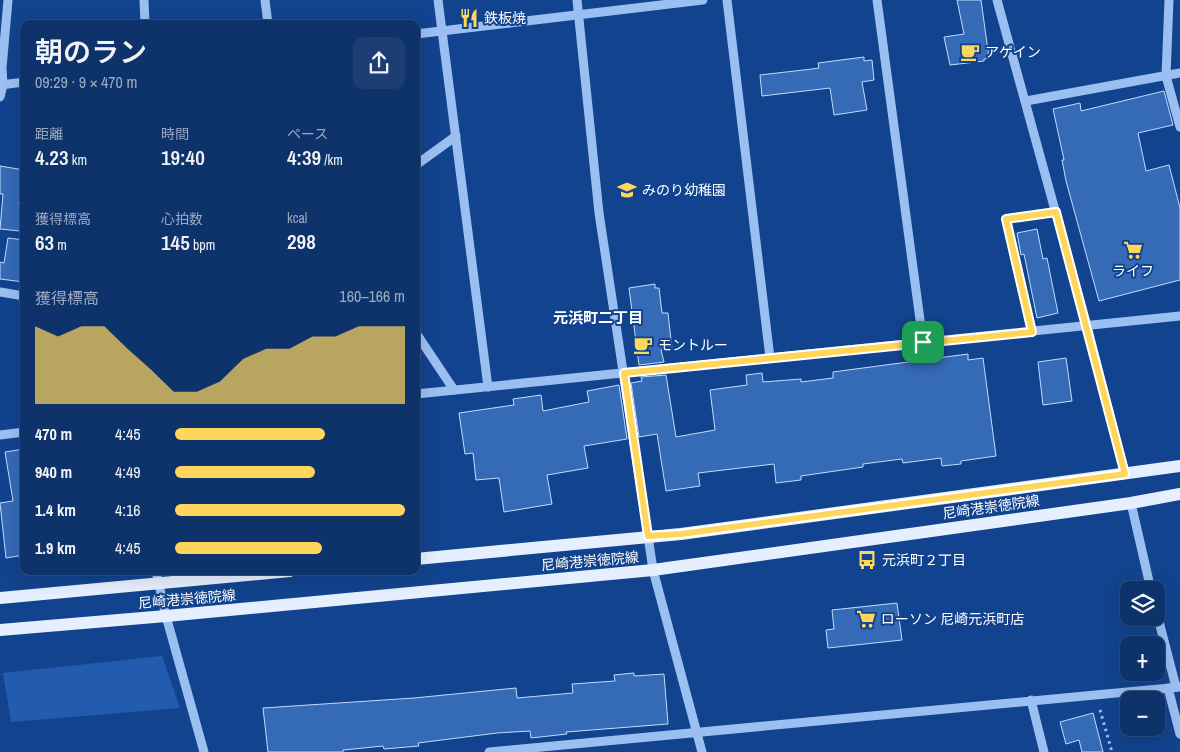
<!DOCTYPE html>
<html lang="ja">
<head>
<meta charset="utf-8">
<style>
	:root { --surface:#0e326a; --page:#1c3e72; --text:#f1f3f6; --muted:#9baac1; --line:#2e4d7e; --accent:#ffd65c }
	body { margin:0; font-family:"Archivo Narrow","Noto Sans JP",sans-serif; background:var(--page); color:var(--text); height:100vh; display:flex; flex-direction:column; font-size:19px; white-space:nowrap }
	* { box-sizing:border-box; margin:0 }
	p { font-size:16px; color:var(--muted) }
	.icon { flex:none; width:28px; height:28px; fill:none; stroke:currentColor; stroke-width:2; stroke-linecap:round; stroke-linejoin:round }
	.map { position:relative; flex:1; overflow:hidden }
	.sheet { position:absolute; left:20px; top:20px; width:400px; height:555px; display:flex; flex-direction:column; background:var(--surface); border-radius:10px; box-shadow:0 5px 20px #0002,0 0 0 1px var(--line) }
	.sheet>* { flex:none }
	.controls { position:absolute; left:1120px; top:581px; display:grid; gap:10px }
	.controls a { display:grid; place-items:center; width:45px; height:45px; border-radius:10px; background:var(--surface); box-shadow:0 5px 20px #0002,0 0 0 1px var(--line); font-size:25px }
	.pin { position:absolute; display:grid; place-items:center; width:42px; height:42px; color:#fff; margin:-21px; border-radius:10px; box-shadow:0 2px 8px #0006 }
	.round { display:grid; place-items:center; flex:none; width:52px; height:52px; border-radius:10px; background:var(--page) }
	.overview { display:flex; align-items:center; justify-content:space-between; height:85px; padding:0 15px }
	h1 { font-size:28px; font-weight:600; line-height:38px }
	.metrics { display:grid; grid-template-columns:repeat(3,1fr); gap:8px; height:85px; padding:5px 15px }
	.metrics div { display:grid; align-content:center }
	.metrics b { font-size:21px; font-weight:600 }
	.metrics small { font-size:14px; font-weight:400 }
	.metrics p { font-size:14px }
	.chart { height:140px; padding:10px 15px }
	.chart p { display:flex; justify-content:space-between }
	.chart svg { width:100%; height:90px; margin-top:5px; fill:var(--accent); opacity:.7 }
	ul { padding:0 15px; list-style:none; font-size:16px }
	li { display:grid; grid-template-columns:80px 60px 1fr; align-items:center; height:38px }
	li i { height:12px; border-radius:6px; background:var(--accent) }
	.map>svg:first-child { display:block }
</style>
</head>
<body>
<div class="map">
<svg width="1180" height="752" viewBox="0 0 1180 752">
	<rect width="100%" height="100%" fill="#12438e"/>
	<polygon fill="#235cae" points="162,656 180,708 11,722 3,673"/>
	<g fill="#356ab6" stroke="#c3dbfd">
		<polygon points="957,0 981,0 989,58 984,59 984,61 950,65 944,37 964,34"/>
		<polygon points="864,57 864,61 872,60 874,80 862,82 867,110 834,115 830,88 762,96 760,75 812,69 819,68 818,63"/>
		<polygon points="1164,91 1173,125 1138,133 1146,171 1169,165 1180,208 1180,280 1099,301 1066,181 1062,160 1064,160 1053,109 1080,103 1081,111"/>
		<polygon points="0,166 24,170 19,204 24,205 20,231 0,229 3,194 0,194"/>
		<polygon points="1037,229 1043,259 1047,258 1058,313 1037,318 1024,254 1021,255 1017,233"/>
		<polygon points="8,238 24,240 24,282 0,279 0,262 4,263"/>
		<polygon points="655,284 655,288 659,288 662,313 668,313 672,349 661,350 664,362 639,365 629,288"/>
		<polygon points="968,354 968,360 983,358 996,456 961,461 961,464 942,466 941,458 903,463 902,459 863,464 863,467 801,476 801,480 776,483 774,464 698,473 700,486 666,491 657,434 639,437 631,383 642,381 641,377 666,375 676,437 715,430 710,390 747,385 746,375 762,373 763,382 801,379 801,382 833,378 833,372"/>
		<polygon points="1066,358 1072,401 1043,405 1038,362"/>
		<polygon points="619,385 627,439 584,446 588,468 547,475 552,504 504,512 499,478 476,480 473,453 465,454 459,413 514,405 513,399 541,395 543,411 589,402 587,391"/>
		<polygon points="24,449 24,555 6,558 0,503 13,501 5,452"/>
		<polygon points="897,603 902,640 828,648 826,630 834,629 832,610"/>
		<polygon points="634,673 634,676 664,674 668,724 566,732 567,734 531,738 530,731 497,733 418,743 419,746 384,749 383,746 343,750 343,752 268,752 263,708 414,698 516,688 517,698 573,693 572,684 615,681 614,675"/>
		<polygon points="1093,713 1103,752 1082,752 1079,740 1066,744 1060,722"/>
	</g>
	<g fill="none" stroke-linecap="round" stroke-linejoin="round">
		<polyline stroke="#9cbff2" stroke-width="3" stroke-dasharray="2.5 4" stroke-linecap="butt" points="1100,710 1112,752"/>
		<g stroke="#9cbff2" stroke-width="9">
			<polyline points="144,0 145,24"/>
			<polyline points="265,0 268,24"/>
			<polyline points="438,0 488,387"/>
			<polyline points="577,0 599,213 648,536 653,570 702,752"/>
			<polyline points="727,0 770,358"/>
			<polyline points="877,0 923,342"/>
			<polyline points="997,0 1087,326 1125,474"/>
			<polyline points="1169,0 1166,76 1180,127"/>
			<polyline points="416,34 703,0"/>
			<polyline points="0,85 24,82"/>
			<polyline points="0,97 3,85 2,68 8,0"/>
			<polyline points="1026,101 1180,73"/>
			<polyline points="416,165 456,136"/>
			<polyline points="0,292 24,296"/>
			<polyline points="1032,332 1006,219 1056,212"/>
			<polyline points="416,333 454,390"/>
			<polyline points="416,394 1180,316"/>
			<polyline points="0,435 24,432"/>
			<polyline points="1131,503 1151,590"/>
			<polyline points="156,571 166,616 204,752"/>
			<polyline points="1156,610 1176,687"/>
			<polyline points="1168,688 1180,734"/>
			<polyline points="1031,700 1044,752"/>
			<polyline points="489,752 1180,687"/>
		</g>
		<g stroke="#e6efff" stroke-width="12">
			<polyline points="416,559 681,534 1180,466"/>
			<polyline points="0,598 290,571"/>
			<polyline points="0,630 166,616 653,570 1131,503 1180,494"/>
		</g>
	</g>
	<g fill="none" stroke-linecap="round" stroke-linejoin="round">
		<g stroke="#fff" stroke-width="10">
			<polygon id="route" points="1056,212 1125,474 681,534 648,536 624,373 1032,332 1006,219"/>
		</g>
		<use href="#route" stroke="#ffd65c" stroke-width="6"/>
	</g>
	<defs>
		<g id="restaurant-bare" transform="scale(1.5)"><path d="M-5-6h1v4h1v-4h1v4h1v-4h1v5L-1.5 .5V6h-2V.5L-5-1ZM5-6V6H3V1.5H1.5Q1.5-4 5-6Z" fill="#ffd65c" stroke="#12438e" stroke-width="2.5" paint-order="stroke"/></g>
		<g id="cafe-bare" transform="scale(1.5)"><path d="M-5.5-4.5H6V0H3Q3 3.5 0 3.5H-2.5Q-5.5 3.5-5.5 0ZM3-3.2v2h1.7v-2ZM-6 4.5H4V6H-6Z" fill="#ffd65c" stroke="#12438e" stroke-width="2.5" paint-order="stroke"/></g>
		<g id="school-bare" transform="scale(1.5)"><path d="M0-5L7-2L0 1L-7-2ZM-4 1L0 2.5L4 1V4Q0 6-4 4Z" fill="#ffd65c" stroke="#12438e" stroke-width="2.5" paint-order="stroke"/></g>
		<g id="supermarket-bare" transform="scale(1.5)"><path d="M-6-5.5h2.5l.6 2H6L4.5 2H-2.5L-4.4-4H-6ZM-1.5 3.2a1.3 1.3 0 1 0 .1 0ZM3 3.2a1.3 1.3 0 1 0 .1 0Z" fill="#ffd65c" stroke="#12438e" stroke-width="2.5" paint-order="stroke"/></g>
		<g id="bus-bare" transform="scale(1.5)"><path d="M-5-6H5V4H4V6H2V4H-2V6H-4V4H-5ZM-3.5-4V0h7V-4ZM-3.5 1.2v1.5H-2V1.2ZM2 1.2v1.5H3.5V1.2Z" fill="#ffd65c" stroke="#12438e" stroke-width="2.5" paint-order="stroke"/></g>
	</defs>
	<g fill-rule="evenodd">
		<use href="#restaurant-bare" x="469" y="18"/>
		<use href="#cafe-bare" x="970" y="52"/>
		<use href="#school-bare" x="627" y="190"/>
		<use href="#supermarket-bare" x="1133" y="250"/>
		<use href="#cafe-bare" x="643" y="345"/>
		<use href="#bus-bare" x="867" y="560"/>
		<use href="#supermarket-bare" x="866" y="619"/>
	</g>
	<g text-anchor="middle" dominant-baseline="central" stroke-width="4" stroke-linejoin="round" paint-order="stroke">
		<g font-size="14" fill="#fff" stroke="#12438e" text-anchor="start">
			<text x="484" y="18">鉄板焼</text>
			<text x="985" y="52">アゲイン</text>
			<text x="642" y="190">みのり幼稚園</text>
			<text x="1133" y="271" text-anchor="middle">ライフ</text>
			<text x="658" y="345">モントルー</text>
			<text x="882" y="560">元浜町２丁目</text>
			<text x="881" y="619">ローソン 尼崎元浜町店</text>
		</g>
		<g font-size="14" fill="#fff" stroke="#12438e">
			<text transform="translate(991 507) rotate(-8)">尼崎港崇徳院線</text>
			<text transform="translate(590 561) rotate(-5)">尼崎港崇徳院線</text>
			<text transform="translate(187 599) rotate(-5)">尼崎港崇徳院線</text>
		</g>
		<g font-size="15" font-weight="bold" fill="#fff" stroke="#12438e">
			<text x="598" y="317">元浜町二丁目</text>
		</g>
	</g>
</svg>
<div class="controls">
<a><svg class="icon" aria-label="layers" viewBox="0 0 24 24"><path d="M12 4l9 5-9 5-9-5zM3 14l9 5 9-5"/></svg></a>
<a>+</a>
<a>−</a>
</div>
<div class="pin" style="left:923px;top:342px;background:#1e9e55"><svg class="icon" aria-label="arrive" viewBox="0 0 24 24"><path d="M6 21V4h12l-3 4 3 4H6"/></svg></div>
<section class="sheet">
<div class="overview"><div><h1>朝のラン</h1><p>09:29 · 9 × 470 m</p></div><a class="round"><svg class="icon" aria-label="share" viewBox="0 0 24 24"><path d="M12 15V3M7 8l5-5 5 5M5 13v7h14v-7"/></svg></a></div>
<div class="metrics">
<div><p>距離</p><b>4.23<small> km</small></b></div>
<div><p>時間</p><b>19:40</b></div>
<div><p>ペース</p><b>4:39<small> /km</small></b></div>
</div>
<div class="metrics">
<div><p>獲得標高</p><b>63<small> m</small></b></div>
<div><p>心拍数</p><b>145<small> bpm</small></b></div>
<div><p>kcal</p><b>298</b></div>
</div>
<div class="chart"><p><span>獲得標高</span>160–166 m</p>
<svg viewBox="0 0 160 44" preserveAspectRatio="none"><path d="M0 44V6L10 11L20 6L30 6L40 17L50 27L60 38L70 38L80 33L90 22L100 17L110 17L120 11L130 11L140 6L150 6L160 6V44z"/></svg>
</div>
<ul>
<li><b>470 m</b>4:45<i style="width:65%"></i></li>
<li><b>940 m</b>4:49<i style="width:61%"></i></li>
<li><b>1.4 km</b>4:16<i style="width:100%"></i></li>
<li><b>1.9 km</b>4:45<i style="width:64%"></i></li>
</ul>
</section>
</div>
</body>
</html>
